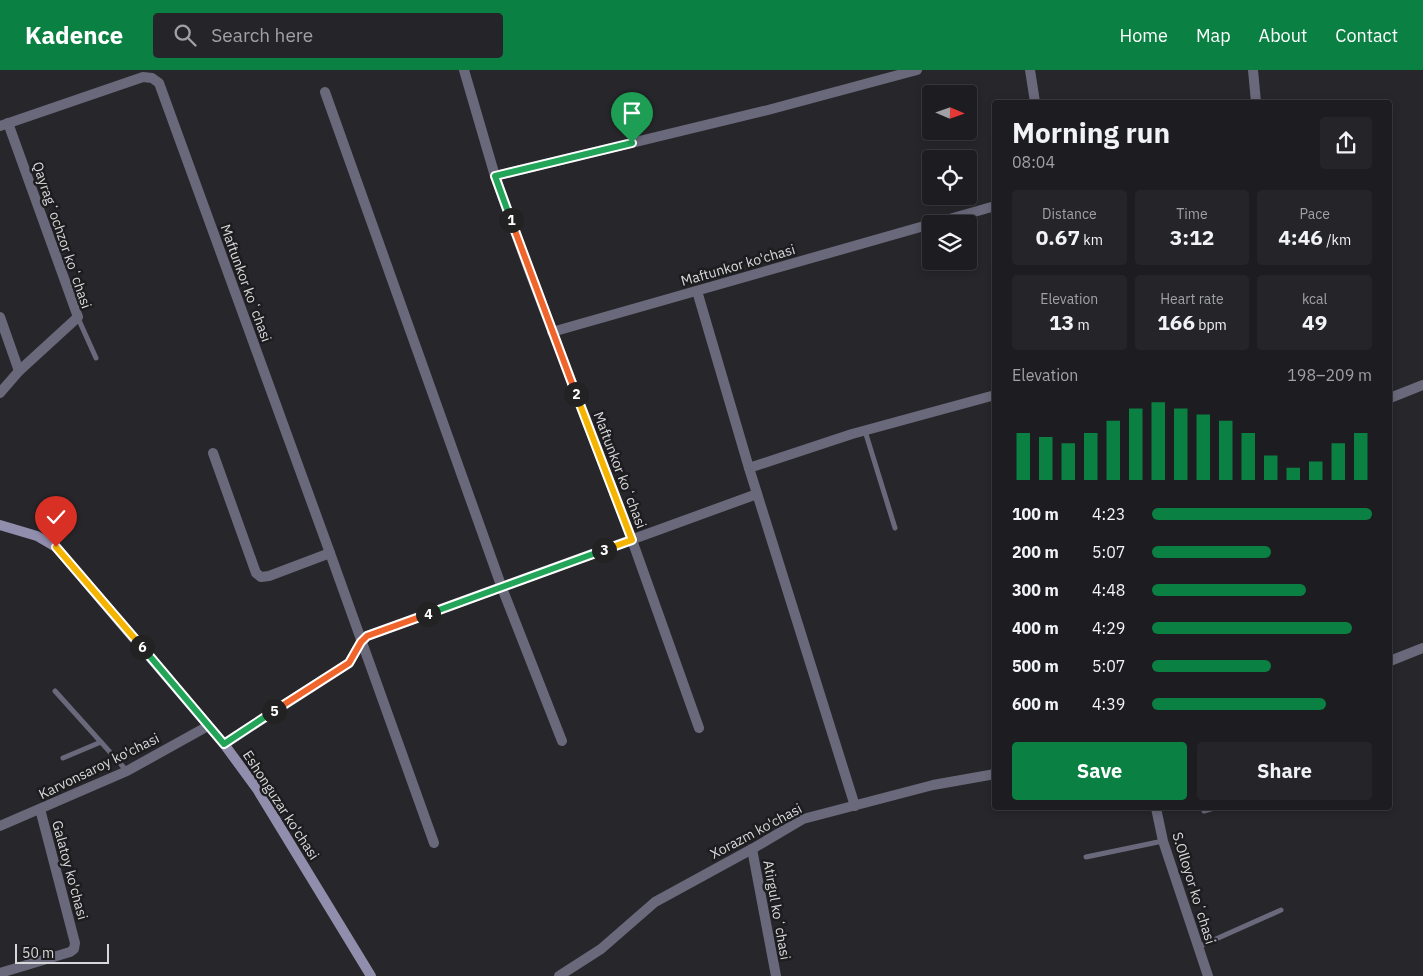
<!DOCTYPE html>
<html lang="en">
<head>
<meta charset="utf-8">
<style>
	:root { --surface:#1d1c20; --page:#252529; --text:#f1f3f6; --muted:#a0a1a5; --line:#3b3a3e; --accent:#0b8043 }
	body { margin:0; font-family:"IBM Plex Sans",sans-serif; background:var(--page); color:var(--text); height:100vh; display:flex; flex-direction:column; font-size:19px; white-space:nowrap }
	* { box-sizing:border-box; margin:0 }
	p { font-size:16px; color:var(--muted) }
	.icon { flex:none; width:28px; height:28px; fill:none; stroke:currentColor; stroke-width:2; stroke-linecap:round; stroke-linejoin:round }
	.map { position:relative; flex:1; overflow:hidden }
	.side { position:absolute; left:992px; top:30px; width:400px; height:710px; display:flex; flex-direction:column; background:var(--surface); border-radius:5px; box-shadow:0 2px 8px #0003,0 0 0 1px var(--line) }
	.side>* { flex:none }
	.needle { width:32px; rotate:92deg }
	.controls { position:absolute; left:922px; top:15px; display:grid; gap:10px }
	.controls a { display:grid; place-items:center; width:55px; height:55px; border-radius:5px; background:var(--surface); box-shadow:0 2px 8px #0003,0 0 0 1px var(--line); font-size:25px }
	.scale { position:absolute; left:15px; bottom:12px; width:94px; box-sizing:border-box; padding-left:5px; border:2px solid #d8d8da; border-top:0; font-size:14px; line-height:18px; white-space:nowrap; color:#d8d8da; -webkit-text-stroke:4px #1d1d20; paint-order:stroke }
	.pin { position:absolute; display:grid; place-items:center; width:42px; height:42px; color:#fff; margin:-51px -21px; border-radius:50% 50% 50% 0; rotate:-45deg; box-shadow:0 0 5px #0007 }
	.pin .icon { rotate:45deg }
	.km { position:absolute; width:25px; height:25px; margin:-12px; border-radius:50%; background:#222; color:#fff; font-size:14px; line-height:25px; text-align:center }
	.round { display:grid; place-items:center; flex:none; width:52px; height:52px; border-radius:5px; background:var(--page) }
	.overview { display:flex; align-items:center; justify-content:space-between; height:85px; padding:0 20px }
	h1 { font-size:28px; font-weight:700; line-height:38px }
	.stats { display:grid; grid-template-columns:repeat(3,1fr); gap:8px; height:85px; padding:5px 20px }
	.stats div { display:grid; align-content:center; border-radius:5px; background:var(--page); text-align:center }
	.stats b { font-size:21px; font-weight:700 }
	.stats small { font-size:14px; font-weight:400 }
	.stats p { font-size:14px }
	.chart { height:140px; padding:10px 20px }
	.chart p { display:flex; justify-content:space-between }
	.chart svg { width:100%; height:90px; margin-top:5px; stroke:var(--accent); stroke-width:6 }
	.button { display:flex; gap:10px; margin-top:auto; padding:10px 20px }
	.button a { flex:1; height:58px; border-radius:5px; background:var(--accent); color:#fff; font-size:20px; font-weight:700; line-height:58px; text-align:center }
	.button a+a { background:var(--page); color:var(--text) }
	ul { padding:0 20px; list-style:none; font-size:16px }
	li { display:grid; grid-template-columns:80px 60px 1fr; align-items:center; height:38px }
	li i { height:12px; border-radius:6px; background:var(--accent) }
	header { display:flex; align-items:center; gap:30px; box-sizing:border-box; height:70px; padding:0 25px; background:var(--accent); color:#fff }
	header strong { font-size:24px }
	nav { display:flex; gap:28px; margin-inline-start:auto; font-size:18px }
	.search { width:350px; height:45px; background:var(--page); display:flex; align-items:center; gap:12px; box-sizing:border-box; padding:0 18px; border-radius:5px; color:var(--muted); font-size:19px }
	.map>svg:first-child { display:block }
</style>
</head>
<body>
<header>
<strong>Kadence</strong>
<div class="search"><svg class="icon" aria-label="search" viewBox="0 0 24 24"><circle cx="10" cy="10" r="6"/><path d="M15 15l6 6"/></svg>Search here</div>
<nav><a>Home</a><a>Map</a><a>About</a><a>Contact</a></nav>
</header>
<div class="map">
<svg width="1423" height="906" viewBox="0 0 1423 906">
	<rect width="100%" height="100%" fill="#27262a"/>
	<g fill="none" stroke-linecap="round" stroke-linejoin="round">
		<g stroke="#6a697c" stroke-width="5">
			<polyline points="78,248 96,288"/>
			<polyline points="865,361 895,458"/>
			<polyline points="55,621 127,701"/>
			<polyline points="63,688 101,672"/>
			<polyline points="1204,741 1214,738"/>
			<polyline points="1086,787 1163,771"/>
			<polyline points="1198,877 1281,840"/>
		</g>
		<g stroke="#6a697c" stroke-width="10">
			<polyline points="464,0 495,106 529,200 632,470 699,658"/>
			<polyline points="1030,0 1035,32"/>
			<polyline points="1253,0 1256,32"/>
			<polyline points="325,22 502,518 562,671"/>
			<polyline points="0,56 143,7 152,8 159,13 330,483 434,773"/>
			<polyline points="495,106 768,40 917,0"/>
			<polyline points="932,154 995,136"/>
			<polyline points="697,221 749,398 855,736"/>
			<polyline points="0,247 19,301"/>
			<polyline points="552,262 931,154"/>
			<polyline points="0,323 19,301 78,247 8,53"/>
			<polyline points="1390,328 1423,315"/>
			<polyline points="213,383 256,503 261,507 269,506 330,483"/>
			<polyline points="749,398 852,364 995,325"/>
			<polyline points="1390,591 1423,578"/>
			<polyline points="224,674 349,593 361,572 367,566 757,424"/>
			<polyline points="1156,738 1163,771 1208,906"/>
			<polyline points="0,756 127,701 208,656"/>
			<polyline points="752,779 776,906"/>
			<polyline points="0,903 70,882 74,879 75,873 40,739"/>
			<polyline points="559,906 601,879 655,832 752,779 803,749 933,715 995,704"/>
		</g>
		<polyline stroke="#908eac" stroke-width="10" points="0,455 37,466 56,477 224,674 257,719 371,906"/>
	</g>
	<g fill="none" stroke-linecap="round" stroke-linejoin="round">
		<g stroke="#fff" stroke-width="10">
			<polyline id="split-1" points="511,150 495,106 632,73"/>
		</g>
		<g stroke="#fff" stroke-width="10">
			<polyline id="split-2" points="511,150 576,324"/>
		</g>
		<g stroke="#fff" stroke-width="10">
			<polyline id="split-3" points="576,324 632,470 604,480"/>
		</g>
		<g stroke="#fff" stroke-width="10">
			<polyline id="split-4" points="428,544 604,480"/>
		</g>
		<g stroke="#fff" stroke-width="10">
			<polyline id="split-5" points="274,641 349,593 361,572 367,566 428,544"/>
		</g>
		<g stroke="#fff" stroke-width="10">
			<polyline id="split-6" points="142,577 224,674 274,641"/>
		</g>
		<g stroke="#fff" stroke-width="10">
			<polyline id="split-7" points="56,477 142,577"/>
		</g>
		<use href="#split-1" stroke="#22a559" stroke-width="6"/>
		<use href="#split-2" stroke="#f0652b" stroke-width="6"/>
		<use href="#split-3" stroke="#f5b400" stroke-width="6"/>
		<use href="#split-4" stroke="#22a559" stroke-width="6"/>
		<use href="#split-5" stroke="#f0652b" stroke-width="6"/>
		<use href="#split-6" stroke="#22a559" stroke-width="6"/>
		<use href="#split-7" stroke="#f5b400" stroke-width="6"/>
	</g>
	<g text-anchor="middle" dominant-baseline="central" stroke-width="5" stroke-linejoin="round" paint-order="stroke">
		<g font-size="14" fill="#d8d8da" stroke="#1d1d20">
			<text transform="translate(62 165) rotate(71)">Qayragʻochzor koʻchasi</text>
			<text transform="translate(738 195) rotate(-16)">Maftunkor ko'chasi</text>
			<text transform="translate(246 213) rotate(70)">Maftunkor koʻchasi</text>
			<text transform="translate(620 400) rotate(69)">Maftunkor koʻchasi</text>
			<text transform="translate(99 696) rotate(-26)">Karvonsaroy ko'chasi</text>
			<text transform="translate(281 735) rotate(57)">Eshonguzar ko'chasi</text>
			<text transform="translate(756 761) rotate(-28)">Xorazm ko'chasi</text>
			<text transform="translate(70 800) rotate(75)">Galatoy ko'chasi</text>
			<text transform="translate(1194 818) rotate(73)">S.Olloyor koʻchasi</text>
			<text transform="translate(777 840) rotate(80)">Atirgul koʻchasi</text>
		</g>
	</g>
</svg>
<div class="controls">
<a><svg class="needle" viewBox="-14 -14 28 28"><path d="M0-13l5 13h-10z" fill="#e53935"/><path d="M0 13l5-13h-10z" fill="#a0a1a5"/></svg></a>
<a><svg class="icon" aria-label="locate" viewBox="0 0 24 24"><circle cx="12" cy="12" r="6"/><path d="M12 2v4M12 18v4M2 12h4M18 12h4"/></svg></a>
<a><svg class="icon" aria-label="layers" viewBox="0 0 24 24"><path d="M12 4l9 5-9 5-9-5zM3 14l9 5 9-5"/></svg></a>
</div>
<div class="scale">50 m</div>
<div class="pin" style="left:632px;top:73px;background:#1e9e55"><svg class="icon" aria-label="arrive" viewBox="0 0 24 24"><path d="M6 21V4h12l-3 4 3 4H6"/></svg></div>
<div class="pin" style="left:56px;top:477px;background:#d93025"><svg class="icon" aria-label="check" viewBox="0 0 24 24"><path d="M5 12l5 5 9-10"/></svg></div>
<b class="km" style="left:511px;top:150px">1</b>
<b class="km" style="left:576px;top:324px">2</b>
<b class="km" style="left:604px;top:480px">3</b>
<b class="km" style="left:428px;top:544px">4</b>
<b class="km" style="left:274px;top:641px">5</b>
<b class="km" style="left:142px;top:577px">6</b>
<section class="side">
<div class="overview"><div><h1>Morning run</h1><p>08:04</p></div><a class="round"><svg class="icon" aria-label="share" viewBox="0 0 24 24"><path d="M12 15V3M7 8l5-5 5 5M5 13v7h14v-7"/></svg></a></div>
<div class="stats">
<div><p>Distance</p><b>0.67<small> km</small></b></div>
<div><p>Time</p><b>3:12</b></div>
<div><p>Pace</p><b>4:46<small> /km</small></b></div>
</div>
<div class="stats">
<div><p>Elevation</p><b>13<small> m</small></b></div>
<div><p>Heart rate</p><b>166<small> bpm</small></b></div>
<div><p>kcal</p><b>49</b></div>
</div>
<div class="chart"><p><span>Elevation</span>198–209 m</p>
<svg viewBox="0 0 160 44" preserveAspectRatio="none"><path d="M5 44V21M15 44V23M25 44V26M35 44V21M45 44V15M55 44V9M65 44V6M75 44V9M85 44V12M95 44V15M105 44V21M115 44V32M125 44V38M135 44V35M145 44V26M155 44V21"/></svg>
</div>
<ul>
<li><b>100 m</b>4:23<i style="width:100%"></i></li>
<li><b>200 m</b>5:07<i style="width:54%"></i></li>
<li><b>300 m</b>4:48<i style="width:70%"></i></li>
<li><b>400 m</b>4:29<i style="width:91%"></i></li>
<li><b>500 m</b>5:07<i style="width:54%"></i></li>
<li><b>600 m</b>4:39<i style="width:79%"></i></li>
</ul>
<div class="button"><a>Save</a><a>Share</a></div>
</section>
</div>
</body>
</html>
